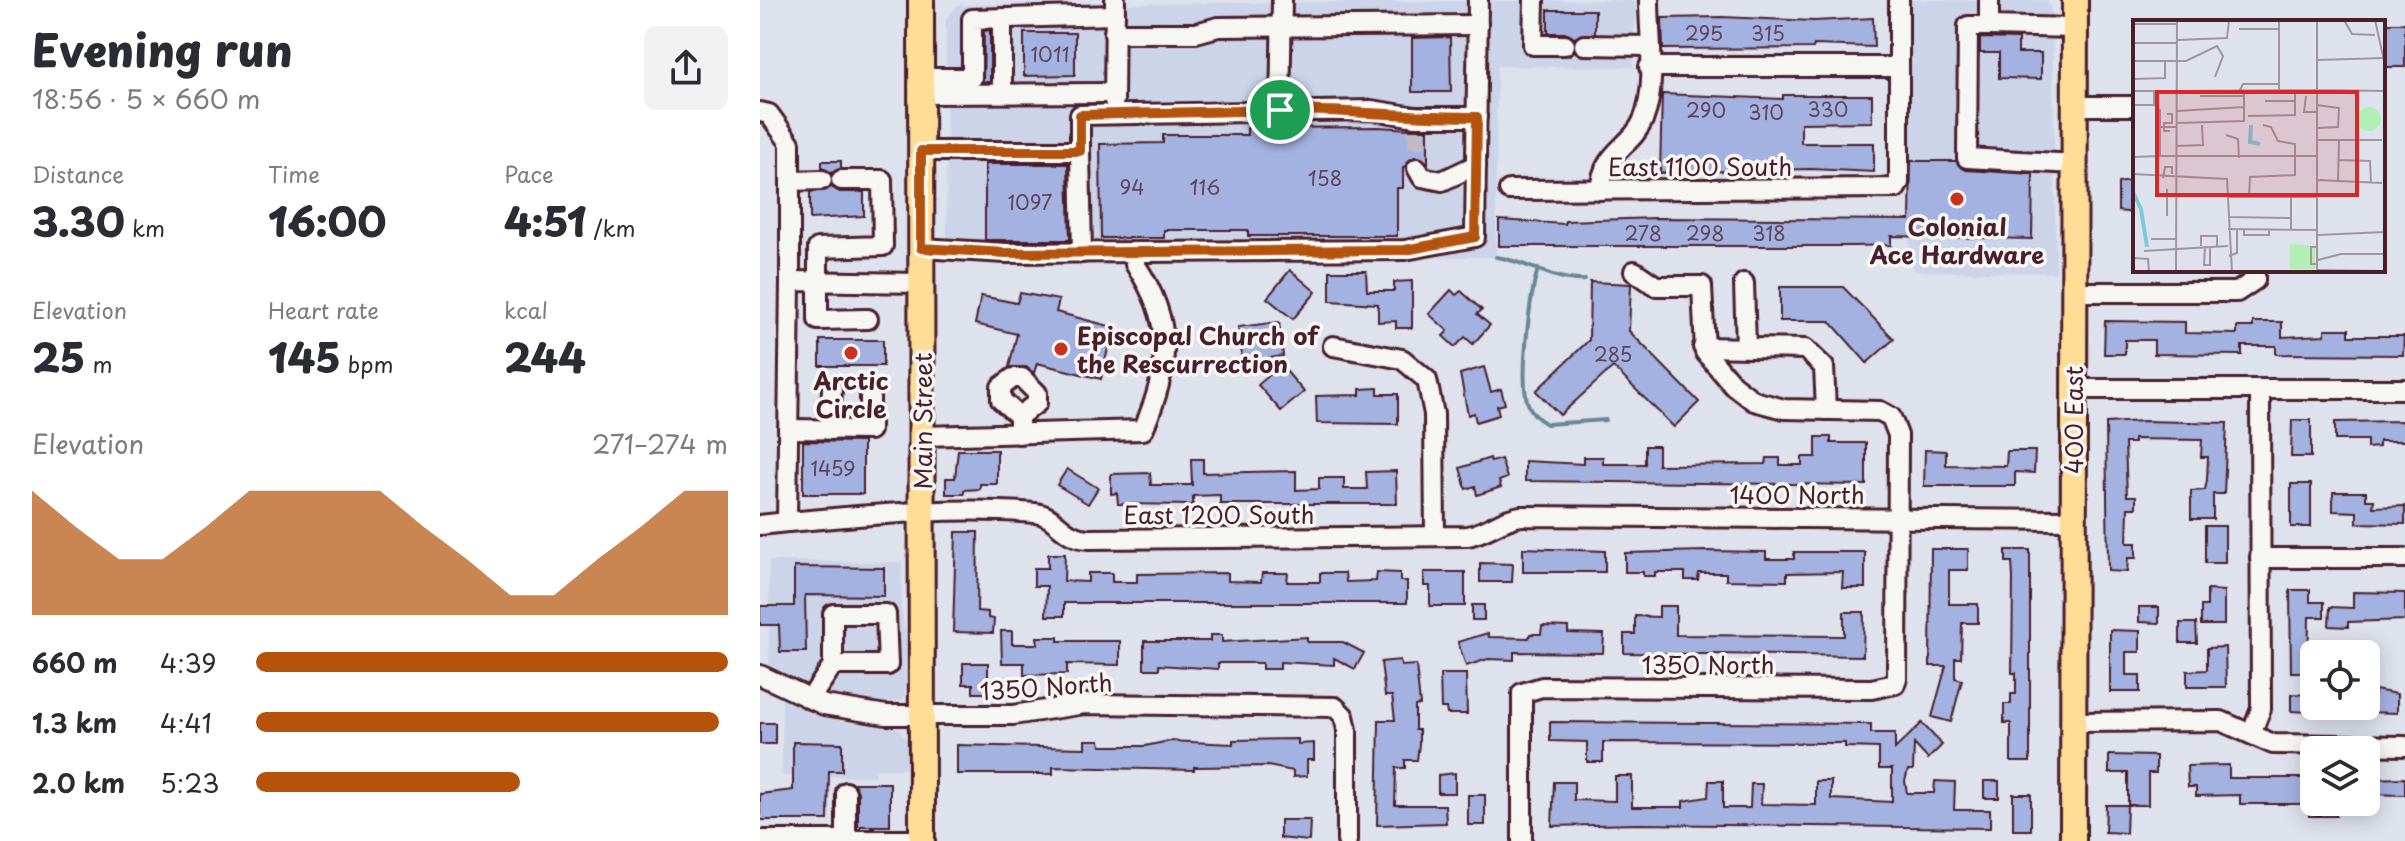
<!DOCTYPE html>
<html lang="en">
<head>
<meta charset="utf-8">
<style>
	:root { --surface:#fff; --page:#f2f2f3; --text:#2b2b33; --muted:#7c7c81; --accent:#b45309 }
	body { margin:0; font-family:"Playpen Sans",sans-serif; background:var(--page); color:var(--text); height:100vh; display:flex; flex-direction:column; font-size:30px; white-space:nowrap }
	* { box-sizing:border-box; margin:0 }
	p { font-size:26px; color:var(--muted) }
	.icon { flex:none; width:44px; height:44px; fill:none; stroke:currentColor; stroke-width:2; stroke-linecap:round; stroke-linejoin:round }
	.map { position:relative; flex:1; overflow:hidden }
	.details { display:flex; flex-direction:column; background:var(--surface); width:760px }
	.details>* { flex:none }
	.buttons { position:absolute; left:1540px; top:640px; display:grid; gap:16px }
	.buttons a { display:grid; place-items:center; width:80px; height:80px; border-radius:12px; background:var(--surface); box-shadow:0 4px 20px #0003; font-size:40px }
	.pin { position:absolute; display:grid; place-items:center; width:68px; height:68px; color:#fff; margin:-34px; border:4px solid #fff; border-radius:50%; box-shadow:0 2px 8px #0007 }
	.round { display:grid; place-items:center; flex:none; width:84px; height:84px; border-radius:12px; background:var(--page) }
	.overview { display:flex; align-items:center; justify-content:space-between; height:136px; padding:0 32px }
	h1 { font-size:44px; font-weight:800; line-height:60px }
	.metrics { display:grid; grid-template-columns:repeat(3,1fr); gap:12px; height:136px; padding:8px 32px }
	.metrics div { display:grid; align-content:center }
	.metrics b { font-size:40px; font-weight:800 }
	.metrics small { font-size:22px; font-weight:400 }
	.metrics p { font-size:22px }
	.chart { height:224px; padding:16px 32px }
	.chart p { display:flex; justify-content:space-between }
	.chart svg { width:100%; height:144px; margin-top:8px; fill:var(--accent); opacity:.7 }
	ul { padding:0 32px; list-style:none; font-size:26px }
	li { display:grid; grid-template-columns:128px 96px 1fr; align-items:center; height:60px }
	li i { height:20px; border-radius:10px; background:var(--accent) }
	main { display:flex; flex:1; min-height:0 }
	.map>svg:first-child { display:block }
</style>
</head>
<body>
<main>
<section class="details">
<div class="overview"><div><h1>Evening run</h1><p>18:56 · 5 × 660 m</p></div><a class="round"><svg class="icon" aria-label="share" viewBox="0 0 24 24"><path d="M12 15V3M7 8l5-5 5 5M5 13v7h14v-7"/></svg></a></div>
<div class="metrics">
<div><p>Distance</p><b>3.30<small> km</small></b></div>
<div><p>Time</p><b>16:00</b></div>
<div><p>Pace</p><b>4:51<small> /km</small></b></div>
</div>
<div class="metrics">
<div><p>Elevation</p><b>25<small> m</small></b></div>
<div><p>Heart rate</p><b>145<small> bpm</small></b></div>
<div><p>kcal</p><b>244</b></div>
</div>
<div class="chart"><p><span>Elevation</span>271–274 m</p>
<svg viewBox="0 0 160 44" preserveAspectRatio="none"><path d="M0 44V6L10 17L20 27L30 27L40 17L50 6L60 6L70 6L80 6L90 17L100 27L110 38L120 38L130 27L140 17L150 6L160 6V44z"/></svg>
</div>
<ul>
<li><b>660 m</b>4:39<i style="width:100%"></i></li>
<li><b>1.3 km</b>4:41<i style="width:98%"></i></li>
<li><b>2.0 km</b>5:23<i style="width:56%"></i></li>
</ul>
</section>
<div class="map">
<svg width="1645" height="841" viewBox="0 0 1645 841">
	<rect width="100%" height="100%" fill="#dde2ed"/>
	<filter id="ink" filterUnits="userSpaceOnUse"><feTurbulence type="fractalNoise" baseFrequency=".0125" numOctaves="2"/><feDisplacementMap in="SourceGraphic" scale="16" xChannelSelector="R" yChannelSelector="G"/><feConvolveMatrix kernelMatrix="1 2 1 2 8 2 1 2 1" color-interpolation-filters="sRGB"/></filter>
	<g filter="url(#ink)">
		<g fill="#ccd4ea">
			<polygon points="876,0 873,67 737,66 736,257 187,261 186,18 198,5"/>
			<polygon points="1151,0 1287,0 1292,13 1296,273 1154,271 1149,258"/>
			<polygon points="9,561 142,562 141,606 146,639 145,694 142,700 123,705 90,702 9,668"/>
			<polygon points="22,698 80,721 138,728 146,739 146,769 116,769 115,776 22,776"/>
		</g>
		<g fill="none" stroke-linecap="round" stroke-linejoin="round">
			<g stroke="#688694" stroke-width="4">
				<path d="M736 257C767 261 794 282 825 280"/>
				<path d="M778 269C770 294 760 375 767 401 770 411 777 419 787 424L846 420"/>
			</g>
		</g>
		<g fill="#a4b2e2" stroke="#4a1f2b" stroke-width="2">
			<polygon points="788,10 835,10 835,33 814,38 806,33 788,33"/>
			<polygon points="962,17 1054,21 1113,18 1114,47 1054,45 1053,48 903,49 902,18"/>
			<polygon points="1623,23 1645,23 1645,67 1625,67"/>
			<polygon points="230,30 230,82 223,82 224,31"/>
			<polygon points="264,33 315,33 315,75 264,76"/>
			<polygon points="690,37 691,92 652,92 652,38"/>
			<polygon points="1220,38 1258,39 1258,53 1281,53 1281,79 1239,78 1239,53 1220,53"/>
			<polygon points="902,94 1023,99 1023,95 1112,95 1112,122 1041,123 1041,143 1114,143 1114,172 1051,169 900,173"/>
			<polygon points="618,127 668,130 668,163 656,156 643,168 643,188 637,188 637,236 488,236 488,230 404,230 404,238 341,238 340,144 403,143 403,135 487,135 487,128"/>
			<polygon points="62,161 81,161 81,168 72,173 62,168"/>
			<polygon points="1151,161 1196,161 1206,170 1273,174 1272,239 1131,236 1131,245 1095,246 739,246 739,220 805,224 805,221 896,218 1150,220"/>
			<polygon points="225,164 308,164 310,240 225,240"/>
			<polygon points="1375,180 1375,213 1358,211 1358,183"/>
			<polygon points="71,187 80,192 104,192 104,216 50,219 50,192"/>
			<polygon points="530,270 556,292 533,319 507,298"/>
			<polygon points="570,271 606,271 607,291 634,291 634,282 652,281 652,328 636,328 636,321 618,322 618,304 570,301"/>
			<polygon points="830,282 871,284 869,331 939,402 914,427 853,367 800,415 776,391 829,340"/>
			<polygon points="1020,287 1083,287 1134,339 1107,363 1070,321 1020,321"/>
			<polygon points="691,290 696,295 701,291 722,310 717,314 730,325 713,344 705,337 695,347 683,336 688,331 669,314"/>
			<polygon points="260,293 299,300 296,312 353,327 341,379 277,363 274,373 266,367 249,367 257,334 215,324 221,296 257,303"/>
			<polygon points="1345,321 1425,322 1425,333 1477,334 1477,327 1493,327 1493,322 1522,322 1522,337 1565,335 1565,329 1589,329 1589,336 1644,336 1643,355 1516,354 1516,346 1482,346 1482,355 1394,354 1394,340 1365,340 1365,354 1344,354"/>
			<polygon points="519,322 523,356 483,362 478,327"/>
			<rect x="60" y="340" width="63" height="26"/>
			<polygon points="521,365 544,392 521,411 498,385"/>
			<polygon points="724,367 731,392 741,389 745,404 737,406 739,415 716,422 714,413 708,415 700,374"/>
			<polygon points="618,388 618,394 638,394 638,424 557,423 556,396 600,395 600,389"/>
			<polygon points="1532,420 1551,420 1551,457 1531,457"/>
			<polygon points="1384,421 1467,423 1464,494 1453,494 1453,519 1431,519 1431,491 1445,490 1447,480 1448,457 1441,457 1442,440 1374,439 1374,443 1365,443 1367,496 1376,496 1376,508 1368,508 1367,543 1376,543 1376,558 1368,558 1367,572 1348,571 1346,423"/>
			<polygon points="1645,421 1645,441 1619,441 1619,447 1607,448 1607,440 1575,440 1575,422"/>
			<polygon points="1056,437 1071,437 1071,443 1106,443 1106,485 765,481 765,461 823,464 823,457 843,457 843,464 885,464 885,446 898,446 898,465 1006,464 1007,458 1020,458 1020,465 1042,465 1042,457 1056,457"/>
			<polygon points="43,441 103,442 103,494 43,494"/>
			<polygon points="198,450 237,450 237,484 220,484 220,489 204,490 204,494 186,494 186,478 195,478"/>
			<polygon points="1165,450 1186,451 1186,465 1246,466 1247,451 1275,451 1274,473 1255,472 1255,486 1164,486"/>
			<polygon points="730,458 731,462 741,459 747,478 739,481 741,487 717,495 715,486 706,489 700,468"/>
			<polygon points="431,459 443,459 443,473 536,471 536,490 559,489 559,478 584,478 584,489 607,489 606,472 636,471 637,504 460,504 460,495 433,496 433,505 358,504 357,493 351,494 351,474 390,473 391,485 432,485"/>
			<polygon points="307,469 338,488 328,504 297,485"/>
			<rect x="1531" y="484" width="20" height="43"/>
			<polygon points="1573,492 1606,492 1606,500 1614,500 1613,507 1645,506 1645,524 1597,523 1597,512 1573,511"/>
			<rect x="1445" y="526" width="20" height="37"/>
			<polygon points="196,532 218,532 217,611 228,612 228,618 234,619 233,633 193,632"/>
			<polygon points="763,548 845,551 845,572 763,572"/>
			<polygon points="1171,549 1208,549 1208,570 1189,570 1189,604 1218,604 1218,623 1202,623 1201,658 1195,658 1195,678 1202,680 1191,722 1172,717 1186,666 1170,666"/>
			<polygon points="1246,550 1270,550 1270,762 1251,762 1251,723 1244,723 1244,704 1251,704 1251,694 1256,694 1256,673 1252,673 1253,578 1252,562 1246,562"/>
			<polygon points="946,551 1006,552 1006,559 1034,559 1034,552 1105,552 1105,588 1082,588 1083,572 1027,573 1027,581 966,580 966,573 939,573 938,580 925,580 925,572 895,572 895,576 883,576 883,572 865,572 865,553"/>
			<polygon points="288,554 305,554 304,581 328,582 328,573 352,573 352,582 377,582 377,574 468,573 468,581 501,582 502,573 528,573 527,582 560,582 560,573 585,573 586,582 616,581 617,572 640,573 640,581 647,581 647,603 304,603 304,616 286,616 287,586 274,586 274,568 288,568"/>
			<polygon points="720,563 753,564 752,582 720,582"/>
			<polygon points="34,567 124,568 124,596 45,595 46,652 20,652 19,625 0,625 0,606 34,606"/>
			<polygon points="664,572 705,572 705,606 670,606 670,586 664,586"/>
			<polygon points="1447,590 1464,591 1464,625 1441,625 1441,606 1447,606"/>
			<polygon points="1530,590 1550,590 1550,602 1564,602 1564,617 1549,617 1548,672 1531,672"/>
			<polygon points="1593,592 1645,593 1645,620 1588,622 1588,627 1569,626 1570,607 1593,608"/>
			<rect x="712" y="605" width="12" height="15"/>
			<polygon points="899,606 916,606 916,635 1084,636 1084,612 1104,612 1103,656 864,653 864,634 875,634 875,616 899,617"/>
			<polygon points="1379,607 1399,607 1399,623 1379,622"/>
			<polygon points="1420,623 1436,623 1437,643 1420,643"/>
			<polygon points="782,626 808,627 808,633 844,634 843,653 754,652 754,660 728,659 706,666 698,642 728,633 729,637 769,638 770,634 781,634"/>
			<polygon points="1350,630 1380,631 1380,652 1366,652 1366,675 1380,675 1380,692 1350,692"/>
			<polygon points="241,631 252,631 252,644 278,644 277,637 298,637 298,641 360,641 360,665 307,664 307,674 264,675 264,663 242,663"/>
			<polygon points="450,635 462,635 462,642 547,637 547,642 583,642 604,653 595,669 574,658 574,665 520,662 520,669 502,669 502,663 458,663 458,669 399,665 399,669 384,669 384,641 450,641"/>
			<polygon points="1465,647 1466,687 1427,687 1427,671 1447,670 1447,648"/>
			<polygon points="640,660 641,666 656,665 660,705 655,706 655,730 659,730 659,744 657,760 645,760 645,768 636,768 635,805 685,805 686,823 617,825 619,720 635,720 632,696 625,696 621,662"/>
			<polygon points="203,663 228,663 228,693 213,693 213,684 203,684"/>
			<polygon points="680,674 706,674 707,714 687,714 686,708 681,708"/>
			<polygon points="1615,690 1637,694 1637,713 1606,712 1606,696 1615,696"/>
			<polygon points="1531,694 1548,695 1548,712 1531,711"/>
			<polygon points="790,722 1111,724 1111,733 1135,733 1135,749 1162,723 1182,745 1168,759 1154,744 1153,770 1148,770 1145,781 1147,793 1174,793 1175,781 1195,782 1194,810 1230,810 1230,828 877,824 792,826 794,782 814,782 814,800 855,801 855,776 872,776 872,807 923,807 923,801 948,797 949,781 963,781 963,808 990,808 991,784 1002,784 1001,804 1056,805 1056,781 1071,781 1071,799 1132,802 1132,769 1119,769 1119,748 1085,747 1085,743 843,742 843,762 827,762 827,742 790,741"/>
			<rect x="0" y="723" width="15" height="21"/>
			<polygon points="538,739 538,744 554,743 554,760 547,760 547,776 533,777 533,771 508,766 434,767 434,770 293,767 293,774 197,774 197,745 325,748 325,740 340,740 341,746 385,746 409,741 473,744 473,740"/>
			<polygon points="33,742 82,743 82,771 69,771 68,820 0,820 0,794 33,790"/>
			<polygon points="1349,755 1396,756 1396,773 1388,773 1388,805 1368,805 1368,773 1349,773"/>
			<polygon points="1469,765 1469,778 1554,778 1554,802 1576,802 1576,816 1549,816 1549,804 1480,804 1480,795 1436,796 1436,787 1428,787 1427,766"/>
			<polygon points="695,773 695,793 678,793 678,775"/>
			<polygon points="1645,778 1645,795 1606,794 1606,779"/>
			<rect x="1224" y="781" width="15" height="17"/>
			<polygon points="93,783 130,783 130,826 98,826 98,792"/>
			<rect x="1253" y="794" width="18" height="36"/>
			<rect x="708" y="795" width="17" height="30"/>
			<polygon points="1346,805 1367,805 1366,833 1345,832"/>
			<polygon points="520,820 550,820 549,841 520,838"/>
		</g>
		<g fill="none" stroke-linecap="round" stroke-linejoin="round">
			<polyline stroke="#c0bbc6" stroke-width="18" stroke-dasharray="18 9" stroke-linecap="butt" points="657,130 657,168"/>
			<g stroke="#4a1f2b" stroke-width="24">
				<g id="minor">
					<polyline points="774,0 773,45 805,45"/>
					<polyline points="1229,0 1229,26 1315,28"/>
					<polyline points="1229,26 1208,26 1207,158 1315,164"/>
					<polyline points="354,33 436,33 458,27 718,25"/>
					<polyline points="824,45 889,46"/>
					<polyline points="889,67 1139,67"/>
					<polyline points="161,78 212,78 212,19 355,15"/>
					<polyline points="242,93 242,18"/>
					<polyline points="161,94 354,93"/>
					<polyline points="354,101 355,0"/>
					<polyline points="1314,106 1375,106"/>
					<polyline points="520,110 522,0"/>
					<polyline points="0,112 9,114 30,143 30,281"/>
					<polyline points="161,151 320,151 320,115 611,110 656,117 717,117"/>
					<polyline points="320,151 322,253"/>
					<polyline points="657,168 662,177 682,181 716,165"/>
					<polyline points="81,180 122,180 123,246 58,248 58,320 108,319"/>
					<polyline points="30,181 62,180"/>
					<polyline points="749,190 1136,188 1139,183 1139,0"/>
					<path d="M840 190C843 150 872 148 884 118 897 84 889 36 889 0"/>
					<polyline points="161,248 246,253 645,250 715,237 718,0"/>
					<path d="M161 283 30 281 27 522C108 515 193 506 275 513 297 515 301 538 329 539L707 536C727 533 740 519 761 516L1313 520"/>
					<polyline points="984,283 986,347"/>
					<polyline points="1312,292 1477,292 1495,280 1495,270"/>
					<polyline points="573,346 642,359 667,380 674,414 675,536"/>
					<polyline points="943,347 1045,349 1064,367 1066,410"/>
					<polyline points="1312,389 1645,389"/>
					<polyline points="259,416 277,403 277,393 262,378 253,378 241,387 241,400 259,416 259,434"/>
					<polyline points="28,429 110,430 110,390"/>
					<polyline points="70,430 72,389"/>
					<path d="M162 436 383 430C410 368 415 323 375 264"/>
					<polyline points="0,525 27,522"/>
					<polyline points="1500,558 1645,558"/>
					<polyline points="0,675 64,705 126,715 253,715 325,704 575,707 584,716 587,730 587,841"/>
					<polyline points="50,699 73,665 73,614 126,614 128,665 73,665"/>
					<polyline points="1313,722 1461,721 1513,744 1645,746"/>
					<polyline points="1491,734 1501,709 1500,389"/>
					<polyline points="86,792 86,841"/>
					<polyline points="0,840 162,840"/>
					<polyline points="762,841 762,693 782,687 1112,689 1135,684 1137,678 1138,435 1131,417 1120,411 1024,409 994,401 973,385 945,352 942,286 896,286 874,271"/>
				</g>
			</g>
			<g stroke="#4a1f2b" stroke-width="30">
				<g id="major">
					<polyline points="161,0 162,841"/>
					<polyline points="1313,841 1315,0"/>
				</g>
			</g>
			<use href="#minor" stroke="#f6f6f2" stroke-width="18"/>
			<use href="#major" stroke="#ffdd96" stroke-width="24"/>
		</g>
	</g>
	<g fill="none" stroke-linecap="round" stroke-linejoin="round" filter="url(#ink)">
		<g stroke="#fff" stroke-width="16">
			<path id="route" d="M520 110C586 110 651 117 717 117L715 237 645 250 246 253 161 248V151H320V115Z"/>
		</g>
		<use href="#route" stroke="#b45309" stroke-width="10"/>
	</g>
	<g fill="#c8321e" stroke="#f6f6f2" stroke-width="3">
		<circle cx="1197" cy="199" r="8"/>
		<circle cx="301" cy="349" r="8"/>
		<circle cx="91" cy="353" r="8"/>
	</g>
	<g text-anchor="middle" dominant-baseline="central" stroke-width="7" stroke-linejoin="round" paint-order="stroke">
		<g font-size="20" fill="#604459">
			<text x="944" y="33">295</text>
			<text x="1008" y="33">315</text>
			<text x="290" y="54">1011</text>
			<text x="1068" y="109">330</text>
			<text x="946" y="110">290</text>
			<text x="1006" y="112">310</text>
			<text x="565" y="178">158</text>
			<text x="372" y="187">94</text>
			<text x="445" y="187">116</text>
			<text x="270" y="202">1097</text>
			<text x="883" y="233">278</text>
			<text x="945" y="233">298</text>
			<text x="1009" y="233">318</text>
			<text x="853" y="354">285</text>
			<text x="73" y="468">1459</text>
		</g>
		<g font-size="24" fill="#4a1f2b" stroke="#f6f6f2">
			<text x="940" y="166">East 1100 South</text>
			<text transform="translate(1313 420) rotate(-90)">400 East</text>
			<text transform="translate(162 421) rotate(-90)">Main Street</text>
			<text x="1037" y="494">1400 North</text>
			<text x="459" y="514">East 1200 South</text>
			<text x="948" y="664">1350 North</text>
			<text transform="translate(286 686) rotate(-4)">1350 North</text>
		</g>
		<g font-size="24" font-weight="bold" fill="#4a1f2b" stroke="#f6f6f2">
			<text x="1197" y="226">Colonial<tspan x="1197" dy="28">Ace Hardware</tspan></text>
			<text x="317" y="335" text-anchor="start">Episcopal Church of<tspan x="317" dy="28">the Rescurrection</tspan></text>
			<text x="91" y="380">Arctic<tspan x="91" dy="28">Circle</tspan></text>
		</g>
	</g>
	<g transform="translate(1373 20)">
		<rect width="252" height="252" fill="#dde2ed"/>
		<path d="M224 99a12 12 0 1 1 24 0a12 12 0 1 1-24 0ZM157 224 182 226V249H157Z" fill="#b2efb5"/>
		<path fill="none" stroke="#7ccada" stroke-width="4" d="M118 105 117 122 127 124M0 172 8 189 14 227"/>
		<path fill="none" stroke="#a2949f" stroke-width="2" d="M184 0V70L252 71M211 0 219 14 242 15M242 0 252 45M0 4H44M106 9H146M45 20 94 18 96 0M0 23H44M184 40 252 38M0 41H53L84 26 90 36 82 57M0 59 32 58V41M107 70 110 64H146M0 71H43M43 71 184 70V252M146 71V0M67 76H111M173 76 171 92H184M132 81H162M0 85H21V71M21 85 27 90V107M184 85 206 88 205 107 185 108M44 91 111 87M34 94H39V103H31V111H37M1 96V127M115 96 162 95V71M43 103 111 101V71M43 107H27V136H184M93 115 105 119 106 138M184 120H249M44 126 70 125 69 105M0 137 27 136M206 140 237 141 238 163M0 154 94 159 99 252M30 158 32 147H39V154M185 160 249 163M205 162 206 120M34 169V196M95 177H184M116 177 117 157 162 155V124L145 121 138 107 130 105M158 177V210M95 197 158 198M95 209 184 210M111 209V215H136V210M185 215 252 212M18 219H43M68 226V216H84V226M72 226 71 245H77V227M11 231 95 226M96 236 104 233V209M0 238 15 239 16 252M185 240 208 234H252M184 244H178V227H184M185 250 252 251M43 252 44 0"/>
		<path fill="#d62828" fill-opacity="0.15" stroke="#d62828" stroke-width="4" d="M24 72H224V175H24Z"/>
		<rect width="252" height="252" fill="none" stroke="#4a1f2b" stroke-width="4"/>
	</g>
</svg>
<div class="buttons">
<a><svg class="icon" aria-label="locate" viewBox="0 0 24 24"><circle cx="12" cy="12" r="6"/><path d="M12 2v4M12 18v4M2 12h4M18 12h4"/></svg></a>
<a><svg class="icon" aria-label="layers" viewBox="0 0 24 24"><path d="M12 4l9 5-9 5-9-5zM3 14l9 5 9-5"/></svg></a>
</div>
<div class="pin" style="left:520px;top:110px;background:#1e9e55"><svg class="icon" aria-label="arrive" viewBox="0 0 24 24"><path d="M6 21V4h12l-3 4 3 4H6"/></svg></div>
</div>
</main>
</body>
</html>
